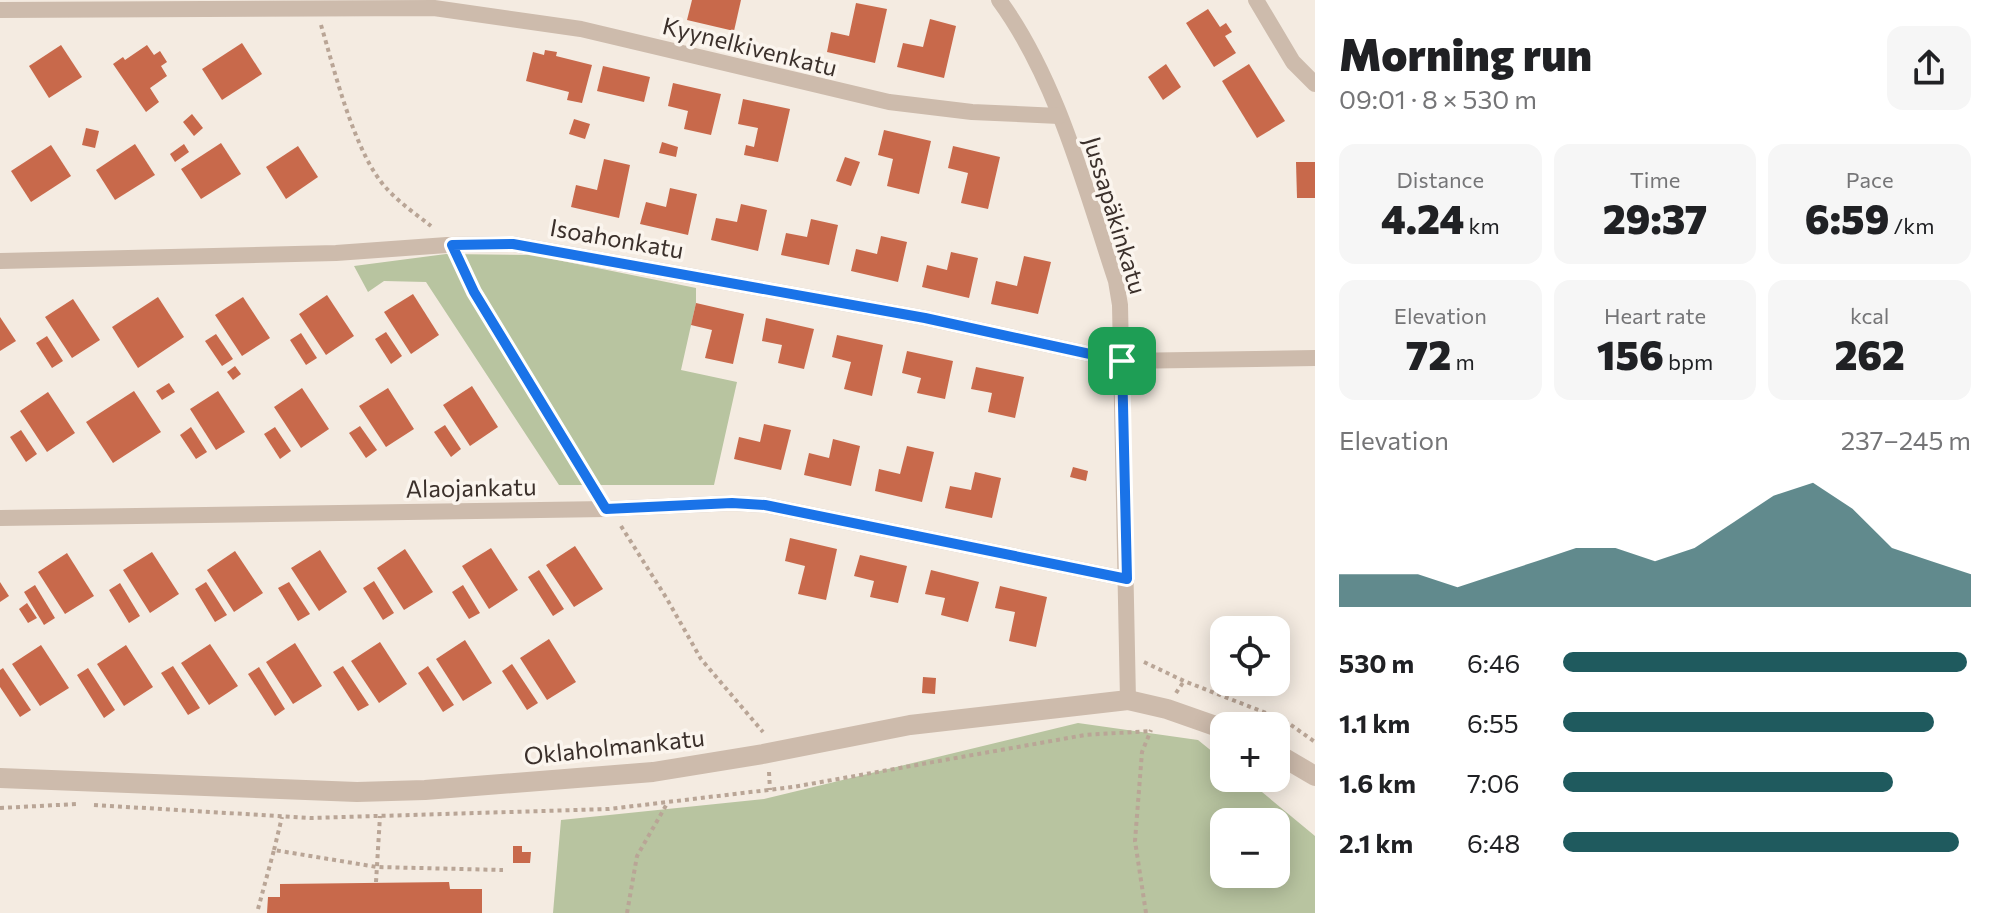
<!DOCTYPE html>
<html lang="en">
<head>
<meta charset="utf-8">
<style>
	:root { --surface:#fff; --page:#f6f6f6; --text:#202124; --muted:#757577; --accent:#1f5a5e }
	body { margin:0; font-family:Commissioner,sans-serif; background:var(--page); color:var(--text); height:100vh; display:flex; flex-direction:column; font-size:30px; white-space:nowrap }
	* { box-sizing:border-box; margin:0 }
	p { font-size:26px; color:var(--muted) }
	.icon { flex:none; width:44px; height:44px; fill:none; stroke:currentColor; stroke-width:2; stroke-linecap:round; stroke-linejoin:round }
	.map { position:relative; flex:1; overflow:hidden }
	.side { display:flex; flex-direction:column; background:var(--surface); width:680px }
	.side>* { flex:none }
	.fabs { position:absolute; left:1210px; top:616px; display:grid; gap:16px }
	.fabs a { display:grid; place-items:center; width:80px; height:80px; border-radius:16px; background:var(--surface); box-shadow:0 4px 20px #0003; font-size:40px }
	.pin { position:absolute; display:grid; place-items:center; width:68px; height:68px; color:#fff; margin:-34px; border-radius:16px; box-shadow:0 4px 12px #0006 }
	.round { display:grid; place-items:center; flex:none; width:84px; height:84px; border-radius:16px; background:var(--page) }
	.headline { display:flex; align-items:center; justify-content:space-between; height:136px; padding:0 24px }
	h1 { font-size:44px; font-weight:800; line-height:60px }
	.metrics { display:grid; grid-template-columns:repeat(3,1fr); gap:12px; height:136px; padding:8px 24px }
	.metrics div { display:grid; align-content:center; border-radius:16px; background:var(--page); text-align:center }
	.metrics b { font-size:40px; font-weight:800 }
	.metrics small { font-size:22px; font-weight:400 }
	.metrics p { font-size:22px }
	.chart { height:224px; padding:16px 24px }
	.chart p { display:flex; justify-content:space-between }
	.chart svg { width:100%; height:144px; margin-top:8px; fill:var(--accent); opacity:.7 }
	ul { padding:0 24px; list-style:none; font-size:26px }
	li { display:grid; grid-template-columns:128px 96px 1fr; align-items:center; height:60px }
	li i { height:20px; border-radius:10px; background:var(--accent) }
	main { display:flex; flex:1; min-height:0 }
	.map>svg:first-child { display:block }
</style>
</head>
<body>
<main>
<div class="map">
<svg width="1315" height="913" viewBox="0 0 1315 913">
	<rect width="100%" height="100%" fill="#f4ebe1"/>
	<g fill="#b8c4a0" fill-rule="evenodd">
		<polygon points="446,254 533,255 696,288 696,303 681,370 737,382 714,485 559,485 426,282 384,281 368,292 354,266"/>
		<path d="M1078 723 1198 740 1224 761V778H1245L1315 836V913H553L561 820 764 799ZM1276 822V874H1224V822Z"/>
	</g>
	<g fill="#c8694b">
		<polygon points="692,0 741,0 734,31 687,20"/>
		<polygon points="856,3 887,9 875,63 827,52 831,32 849,36"/>
		<polygon points="1208,9 1220,27 1226,23 1232,32 1225,36 1236,53 1214,67 1186,23"/>
		<polygon points="930,19 956,26 944,78 897,67 903,43 923,47"/>
		<polygon points="242,43 262,74 222,100 202,69"/>
		<polygon points="61,45 82,77 49,98 29,66"/>
		<polygon points="147,45 154,55 160,51 167,62 161,66 167,76 150,88 159,102 146,112 113,64 123,57 125,60"/>
		<polygon points="545,50 557,52 556,56 592,65 582,103 567,100 569,92 526,81 533,52 544,55"/>
		<polygon points="1166,64 1181,87 1163,100 1148,77"/>
		<polygon points="1249,64 1285,121 1257,138 1222,81"/>
		<polygon points="603,66 650,77 644,102 597,91"/>
		<polygon points="673,83 721,94 711,135 684,129 688,111 668,106"/>
		<polygon points="743,99 790,109 778,162 744,155 746,145 754,147 758,128 738,124"/>
		<polygon points="192,114 203,128 194,136 183,122"/>
		<polygon points="574,119 590,124 585,139 569,134"/>
		<polygon points="86,128 99,131 95,148 82,145"/>
		<polygon points="884,130 931,141 919,194 887,186 893,159 878,155"/>
		<polygon points="662,142 678,147 676,157 659,153"/>
		<polygon points="221,143 241,174 201,199 181,169"/>
		<polygon points="135,144 155,175 115,200 96,170"/>
		<polygon points="184,144 189,152 175,162 170,154"/>
		<polygon points="51,145 71,176 31,202 11,171"/>
		<polygon points="298,146 318,177 286,199 266,167"/>
		<polygon points="953,146 1000,157 988,209 961,203 968,173 948,168"/>
		<polygon points="845,157 860,162 851,186 836,181"/>
		<polygon points="604,159 630,165 619,218 571,207 576,185 597,190"/>
		<polygon points="1296,162 1315,162 1315,198 1297,198"/>
		<polygon points="670,188 697,194 688,235 640,224 646,202 666,207"/>
		<polygon points="741,204 767,210 758,251 711,240 716,218 737,222"/>
		<polygon points="811,219 838,225 829,265 781,255 786,233 807,237"/>
		<polygon points="881,236 907,242 898,282 851,271 856,249 877,254"/>
		<polygon points="951,252 978,258 969,298 922,287 927,265 947,270"/>
		<polygon points="1024,256 1051,262 1038,314 991,304 996,281 1017,286"/>
		<polygon points="413,294 439,335 411,354 384,312"/>
		<polygon points="327,295 354,336 326,355 299,314"/>
		<polygon points="158,297 184,337 138,368 112,327"/>
		<polygon points="243,297 270,338 242,356 215,315"/>
		<polygon points="73,299 100,340 72,358 45,317"/>
		<polygon points="696,303 744,314 733,364 705,358 712,330 691,325"/>
		<polygon points="0,317 16,341 0,351"/>
		<polygon points="766,318 814,329 804,369 778,363 782,345 762,341"/>
		<polygon points="386,332 402,356 391,364 375,339"/>
		<polygon points="301,333 317,358 306,365 290,340"/>
		<polygon points="216,334 233,359 222,366 205,341"/>
		<polygon points="837,335 883,345 872,396 844,389 851,362 832,357"/>
		<polygon points="47,336 63,361 52,368 36,343"/>
		<polygon points="907,351 953,361 945,399 917,393 921,378 902,373"/>
		<polygon points="235,366 241,374 233,380 227,372"/>
		<polygon points="976,367 1024,377 1015,418 988,412 992,393 971,389"/>
		<polygon points="169,383 175,392 162,400 156,391"/>
		<polygon points="472,386 498,427 470,446 443,405"/>
		<polygon points="302,388 329,429 301,448 274,407"/>
		<polygon points="388,388 414,429 386,447 359,406"/>
		<polygon points="134,391 161,432 113,463 86,422"/>
		<polygon points="218,391 245,432 216,450 190,409"/>
		<polygon points="48,392 75,433 47,452 20,411"/>
		<polygon points="764,424 791,430 781,470 734,459 739,437 760,442"/>
		<polygon points="445,425 461,449 451,457 434,432"/>
		<polygon points="360,426 377,450 366,458 349,433"/>
		<polygon points="191,427 207,452 196,459 180,435"/>
		<polygon points="275,427 291,451 280,459 264,434"/>
		<polygon points="21,430 37,454 26,462 10,437"/>
		<polygon points="833,439 860,446 851,486 804,475 809,453 829,458"/>
		<polygon points="907,446 934,452 922,502 875,491 879,469 900,474"/>
		<polygon points="1073,467 1088,471 1086,481 1070,477"/>
		<polygon points="975,472 1001,478 992,518 945,508 950,486 971,490"/>
		<polygon points="790,538 837,549 826,600 798,594 805,566 785,561"/>
		<polygon points="575,546 603,589 574,607 546,565"/>
		<polygon points="491,548 518,590 489,609 462,566"/>
		<polygon points="405,549 433,592 404,610 377,568"/>
		<polygon points="320,550 347,592 319,611 291,568"/>
		<polygon points="235,551 263,593 234,612 207,570"/>
		<polygon points="152,552 179,594 150,613 123,570"/>
		<polygon points="67,553 94,596 65,614 38,572"/>
		<polygon points="860,555 907,566 898,603 870,597 874,581 854,576"/>
		<polygon points="539,570 564,609 553,616 528,577"/>
		<polygon points="931,570 979,582 968,622 941,615 945,598 925,594"/>
		<polygon points="374,581 394,613 383,620 363,588"/>
		<polygon points="0,582 9,596 0,602"/>
		<polygon points="206,582 227,615 215,622 195,589"/>
		<polygon points="289,582 310,614 298,621 278,588"/>
		<polygon points="120,583 140,616 129,623 109,590"/>
		<polygon points="35,585 55,618 44,625 24,592"/>
		<polygon points="463,585 480,613 469,619 452,592"/>
		<polygon points="1000,586 1047,597 1036,647 1009,641 1015,612 995,608"/>
		<polygon points="27,603 37,618 28,623 19,609"/>
		<polygon points="549,639 576,682 547,700 520,658"/>
		<polygon points="465,640 492,683 463,701 436,659"/>
		<polygon points="380,642 407,684 379,703 351,661"/>
		<polygon points="295,643 322,686 293,704 266,662"/>
		<polygon points="210,644 238,686 209,705 181,663"/>
		<polygon points="41,645 69,688 40,706 12,664"/>
		<polygon points="126,645 153,687 124,706 97,664"/>
		<polygon points="512,664 538,703 527,710 502,671"/>
		<polygon points="173,666 200,708 188,715 161,673"/>
		<polygon points="343,666 369,705 358,711 333,672"/>
		<polygon points="428,666 454,705 443,712 418,673"/>
		<polygon points="259,667 285,709 275,716 248,674"/>
		<polygon points="3,668 31,710 20,717 0,687 0,670"/>
		<polygon points="88,668 115,710 104,718 77,675"/>
		<polygon points="923,677 936,678 935,694 922,693"/>
		<polygon points="513,846 522,846 522,852 531,852 530,863 513,863"/>
		<polygon points="449,882 450,889 482,889 482,913 267,913 268,897 280,897 280,884"/>
	</g>
	<g fill="none" stroke-linecap="round" stroke-linejoin="round">
		<g stroke="#b9a596" stroke-width="4" stroke-dasharray="4 4" stroke-linecap="butt">
			<path d="M321 25C335 72 355 156 388 190 401 204 417 215 431 226"/>
			<polyline points="460,264 474,292 594,490"/>
			<polyline points="621,526 667,599 701,659 763,732"/>
			<polyline points="1144,662 1184,681 1284,720 1315,742"/>
			<polyline points="1176,693 1184,681"/>
			<polyline points="769,772 770,790"/>
			<polyline points="94,805 311,818 609,809 793,787 1085,735 1150,731"/>
			<polyline points="0,808 77,804"/>
			<polyline points="274,850 282,817"/>
			<polyline points="376,882 380,816"/>
			<polyline points="258,909 274,850 377,867 503,870"/>
			<polyline points="627,913 637,856 668,802"/>
			<polyline points="1146,913 1135,841 1142,752 1151,730"/>
		</g>
		<g stroke="#cdbbac" stroke-width="16">
			<path d="M999 0C1057 79 1085 188 1116 281L1120 305 1128 700"/>
			<polyline points="1256,0 1293,62 1315,84"/>
			<polyline points="0,10 434,8 581,29 889,102 972,112 1059,116"/>
			<polyline points="0,261 336,253 447,245 513,244 925,318 1122,361 1315,358"/>
			<polyline points="0,518 606,509 732,503 765,505 1127,579"/>
		</g>
		<g stroke="#cdbbac" stroke-width="20">
			<polyline points="1276,753 1315,776"/>
			<polyline points="0,778 357,792 425,790 653,772 763,754 910,725 1128,700 1167,709 1224,729"/>
		</g>
	</g>
	<g fill="none" stroke-linecap="round" stroke-linejoin="round">
		<g stroke="#fff" stroke-width="16">
			<polygon id="route" points="513,244 925,318 1122,361 1127,579 765,505 732,503 606,509 474,292 452,245"/>
		</g>
		<use href="#route" stroke="#1a73e8" stroke-width="10"/>
	</g>
	<g text-anchor="middle" dominant-baseline="central" stroke-width="7" stroke-linejoin="round" paint-order="stroke">
		<g font-size="24" fill="#3b302b" stroke="#fbf5ee">
			<text transform="translate(750 46) rotate(14)">Kyynelkivenkatu</text>
			<text transform="translate(1116 215) rotate(73)">Jussapäkinkatu</text>
			<text transform="translate(617 238) rotate(10)">Isoahonkatu</text>
			<text transform="translate(471 487) rotate(-1)">Alaojankatu</text>
			<text transform="translate(614 746) rotate(-6)">Oklaholmankatu</text>
		</g>
	</g>
</svg>
<div class="fabs">
<a><svg class="icon" aria-label="locate" viewBox="0 0 24 24"><circle cx="12" cy="12" r="6"/><path d="M12 2v4M12 18v4M2 12h4M18 12h4"/></svg></a>
<a>+</a>
<a>−</a>
</div>
<div class="pin" style="left:1122px;top:361px;background:#1e9e55"><svg class="icon" aria-label="arrive" viewBox="0 0 24 24"><path d="M6 21V4h12l-3 4 3 4H6"/></svg></div>
</div>
<section class="side">
<div class="headline"><div><h1>Morning run</h1><p>09:01 · 8 × 530 m</p></div><a class="round"><svg class="icon" aria-label="share" viewBox="0 0 24 24"><path d="M12 15V3M7 8l5-5 5 5M5 13v7h14v-7"/></svg></a></div>
<div class="metrics">
<div><p>Distance</p><b>4.24<small> km</small></b></div>
<div><p>Time</p><b>29:37</b></div>
<div><p>Pace</p><b>6:59<small> /km</small></b></div>
</div>
<div class="metrics">
<div><p>Elevation</p><b>72<small> m</small></b></div>
<div><p>Heart rate</p><b>156<small> bpm</small></b></div>
<div><p>kcal</p><b>262</b></div>
</div>
<div class="chart"><p><span>Elevation</span>237–245 m</p>
<svg viewBox="0 0 160 44" preserveAspectRatio="none"><path d="M0 44V34L10 34L20 34L30 38L40 34L50 30L60 26L70 26L80 30L90 26L100 18L110 10L120 6L130 14L140 26L150 30L160 34V44z"/></svg>
</div>
<ul>
<li><b>530 m</b>6:46<i style="width:99%"></i></li>
<li><b>1.1 km</b>6:55<i style="width:91%"></i></li>
<li><b>1.6 km</b>7:06<i style="width:81%"></i></li>
<li><b>2.1 km</b>6:48<i style="width:97%"></i></li>
</ul>
</section>
</main>
</body>
</html>
